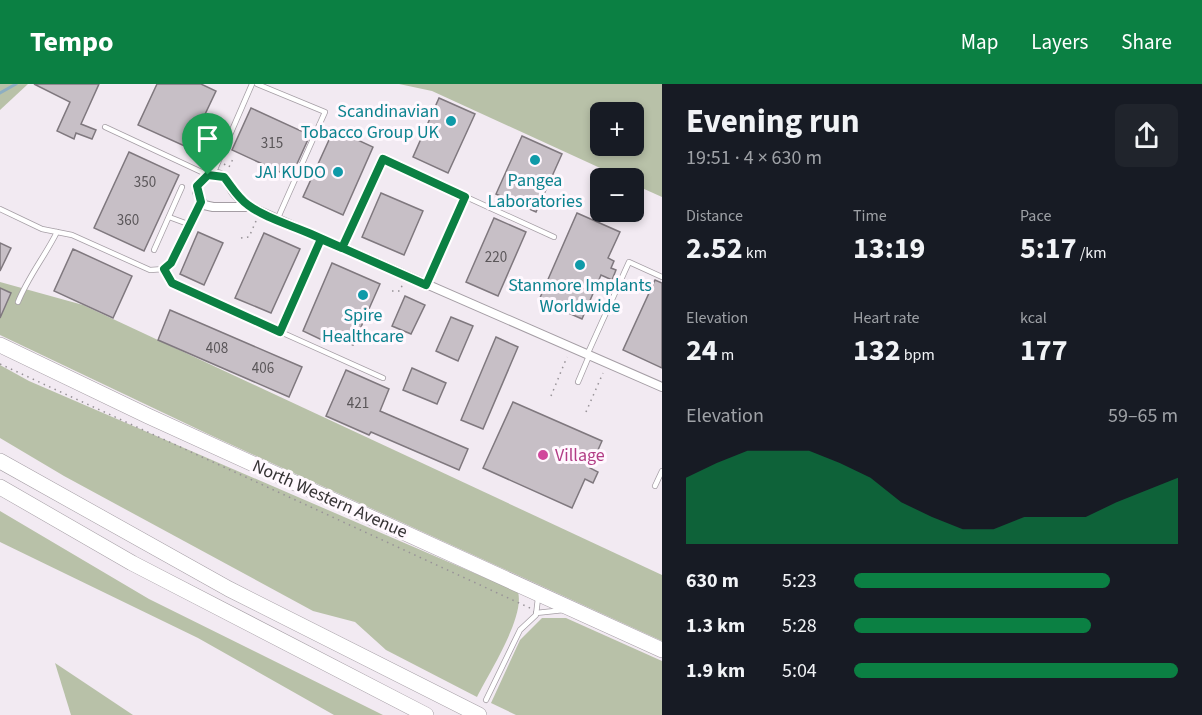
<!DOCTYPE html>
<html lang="en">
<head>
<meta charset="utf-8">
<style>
	:root { --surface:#171b24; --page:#20242c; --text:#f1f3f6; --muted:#9ea1a6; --accent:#0b8043 }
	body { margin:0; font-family:"Source Sans 3",sans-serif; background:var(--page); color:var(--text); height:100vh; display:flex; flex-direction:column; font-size:22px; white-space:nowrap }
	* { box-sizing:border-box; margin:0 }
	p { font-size:20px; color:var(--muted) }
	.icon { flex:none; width:33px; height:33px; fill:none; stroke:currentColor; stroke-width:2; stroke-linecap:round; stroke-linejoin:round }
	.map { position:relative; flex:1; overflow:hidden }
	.panel { display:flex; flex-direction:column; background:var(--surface); width:540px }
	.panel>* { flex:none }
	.fabs { position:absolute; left:590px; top:18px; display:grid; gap:12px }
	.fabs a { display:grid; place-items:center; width:54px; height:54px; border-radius:9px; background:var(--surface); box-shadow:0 3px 9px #0003; font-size:30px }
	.pin { position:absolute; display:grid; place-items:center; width:51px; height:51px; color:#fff; margin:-62px -26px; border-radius:50% 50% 50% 0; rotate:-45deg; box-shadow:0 0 6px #0007 }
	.pin .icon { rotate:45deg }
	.round { display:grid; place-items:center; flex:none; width:63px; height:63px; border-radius:9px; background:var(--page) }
	.overview { display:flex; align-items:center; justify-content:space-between; height:102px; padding:0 24px }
	h1 { font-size:33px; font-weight:700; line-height:45px }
	.metrics { display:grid; grid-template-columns:repeat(3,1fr); gap:9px; height:102px; padding:6px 24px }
	.metrics div { display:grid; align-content:center }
	.metrics b { font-size:30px; font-weight:700 }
	.metrics small { font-size:16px; font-weight:400 }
	.metrics p { font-size:16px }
	.chart { height:168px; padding:12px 24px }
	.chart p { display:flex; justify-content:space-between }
	.chart svg { width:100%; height:108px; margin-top:6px; fill:var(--accent); opacity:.7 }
	ul { padding:0 24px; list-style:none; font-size:20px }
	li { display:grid; grid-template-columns:96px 72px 1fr; align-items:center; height:45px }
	li i { height:15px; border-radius:8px; background:var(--accent) }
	header { display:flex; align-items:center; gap:36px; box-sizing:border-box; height:84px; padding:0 30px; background:var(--accent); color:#fff }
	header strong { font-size:28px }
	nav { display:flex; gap:33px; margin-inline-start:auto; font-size:21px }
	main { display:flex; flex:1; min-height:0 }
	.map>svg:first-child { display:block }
</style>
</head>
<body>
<header>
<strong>Tempo</strong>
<nav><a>Map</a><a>Layers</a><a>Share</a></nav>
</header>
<main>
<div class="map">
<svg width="662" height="631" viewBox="0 0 662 631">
	<rect width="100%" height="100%" fill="#f2eaf2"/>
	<g fill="#b8c1a8" fill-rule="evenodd">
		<polygon points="0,0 28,0 0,26"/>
		<path d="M399 0H662V113L633 100V94H622L432 7ZM600 28H633V62H600Z"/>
		<polygon points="0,198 83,221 662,491 662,557 208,350 0,251"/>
		<path d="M0 281 29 297 518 508C525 533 489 589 477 613L386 566 355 538 313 527 64 392 0 354Z"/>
		<polygon points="0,427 149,515 383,631 334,631 198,554 0,458"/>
		<polygon points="542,534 566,534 662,577 662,631 516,631 491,619 520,556"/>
		<polygon points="55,579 133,631 71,631"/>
	</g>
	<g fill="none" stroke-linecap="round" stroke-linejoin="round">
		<polyline stroke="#8daec2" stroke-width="3" points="0,9 16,0"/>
	</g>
	<g fill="#c7bfc6" stroke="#7f787e" stroke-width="1.5">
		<polygon points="34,0 99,0 81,40 96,46 92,55 76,49 74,55 57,47 70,18"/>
		<polygon points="157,0 201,0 216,7 189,64 138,41"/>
		<polygon points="439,14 475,30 448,89 413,73"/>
		<polygon points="251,24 310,51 291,93 232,66"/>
		<polygon points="334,45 373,63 343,131 303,113"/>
		<polygon points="522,52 562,70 536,128 496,110"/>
		<polygon points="129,68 179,91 144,167 94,144"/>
		<polygon points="381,109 423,127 404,171 362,153"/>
		<polygon points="577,129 620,148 608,174 614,177 611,184 616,186 612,196 601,191 582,235 539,216"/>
		<polygon points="494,134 526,148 498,212 466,198"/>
		<polygon points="198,148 223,159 204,201 180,190"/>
		<polygon points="264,149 300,165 271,229 235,214"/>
		<polygon points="0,159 11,164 0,187"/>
		<polygon points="73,165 132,192 113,234 54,207"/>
		<polygon points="332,179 380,200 353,261 325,249 322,256 303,247"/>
		<polygon points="655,196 662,199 662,284 623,266"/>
		<polygon points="0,204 11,209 0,234"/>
		<polygon points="405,212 425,221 411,250 392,242"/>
		<polygon points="170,226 302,283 289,313 158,256"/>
		<polygon points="451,233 473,242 458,277 436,267"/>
		<polygon points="496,253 518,263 483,345 461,336"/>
		<polygon points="412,284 446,299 437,320 403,306"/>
		<polygon points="346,286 389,305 380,327 468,365 459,386 371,348 369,351 326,332"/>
		<polygon points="513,318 602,357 590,384 598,388 593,399 585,395 572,424 483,384"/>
	</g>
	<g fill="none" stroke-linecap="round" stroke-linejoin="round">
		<g stroke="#a59ea5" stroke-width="6">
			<g id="lane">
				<polyline points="257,0 325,28 277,136"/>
				<polyline points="105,43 208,91"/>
				<polyline points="213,90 252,0"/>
				<polyline points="0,125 42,145 72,151 150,186 164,185 171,179 195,124 201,118"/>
				<polyline points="169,133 188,140"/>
				<polyline points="342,164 383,75 554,153"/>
				<polyline points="154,166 182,103"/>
				<polyline points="164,185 172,199 383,294"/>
				<polyline points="426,201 465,113"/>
				<path d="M18 218C28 193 45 172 57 148"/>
				<polyline points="280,248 321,155"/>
				<polyline points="587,271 629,178 662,193"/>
				<polyline points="578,298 589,272"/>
				<polyline points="655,402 662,387"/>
				<polyline points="536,529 564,526"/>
				<polyline points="486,616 520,546 536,531 538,514"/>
			</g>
		</g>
		<g stroke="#a59ea5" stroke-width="10">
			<path id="street" d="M250 123H213L204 121 197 108C198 94 212 84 225 94 229 98 231 106 235 110 239 115 246 119 250 123L662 303"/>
		</g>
		<g stroke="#a59ea5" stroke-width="16">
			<g id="highway">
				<polyline points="0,261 148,332 662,566"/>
				<polyline points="0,377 229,505 479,631"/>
				<polyline points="0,403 132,479 426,631"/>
			</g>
		</g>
		<g stroke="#979297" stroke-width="1.5" stroke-dasharray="1.5 4.5" stroke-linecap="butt">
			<polyline points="224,80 229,83 233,75"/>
			<polyline points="241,154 249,153 256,137"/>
			<polyline points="392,207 400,207 403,199"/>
			<polyline points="0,280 530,524"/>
			<polyline points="551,312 567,273"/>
			<polyline points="586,328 603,289"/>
		</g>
		<use href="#lane" stroke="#fff" stroke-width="4.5"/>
		<use href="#street" stroke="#fff" stroke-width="8"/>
		<use href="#highway" stroke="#fff" stroke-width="15"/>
	</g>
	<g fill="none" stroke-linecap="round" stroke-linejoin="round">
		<g stroke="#fff" stroke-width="12">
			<path id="route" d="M208 91 224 93C232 103 237 113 248 121 265 134 291 141 311 150 350 167 388 184 426 201L465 113 383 75 342 164 321 155 280 248 172 199 164 185 171 179 201 118 197 102 208 91"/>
		</g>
		<use href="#route" stroke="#0b8043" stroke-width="8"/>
	</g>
	<g fill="#0f9aa8" stroke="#fff8fe" stroke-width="2">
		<circle cx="451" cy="37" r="6"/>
		<circle cx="535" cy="76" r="6"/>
		<circle cx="338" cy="88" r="6"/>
		<circle cx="580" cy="181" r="6"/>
		<circle cx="363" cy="211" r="6"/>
	</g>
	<circle fill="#d1479c" stroke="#fff8fe" stroke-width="2" cx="543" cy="371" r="6"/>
	<g text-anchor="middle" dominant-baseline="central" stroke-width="6" stroke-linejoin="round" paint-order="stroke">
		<g font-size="15" fill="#5a5659">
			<text x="272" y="59">315</text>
			<text x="145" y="98">350</text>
			<text x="128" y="136">360</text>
			<text x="496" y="173">220</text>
			<text x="217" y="264">408</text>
			<text x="263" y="284">406</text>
			<text x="358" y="319">421</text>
		</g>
		<g font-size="18" fill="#0d838f" stroke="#fff8fe">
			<text x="439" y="27" text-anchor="end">Scandinavian<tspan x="439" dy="21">Tobacco Group UK</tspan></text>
			<text x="326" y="88" text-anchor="end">JAI KUDO</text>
			<text x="535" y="96">Pangea<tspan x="535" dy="21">Laboratories</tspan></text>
			<text x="580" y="201">Stanmore Implants<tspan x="580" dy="21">Worldwide</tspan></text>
			<text x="363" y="231">Spire<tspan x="363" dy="21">Healthcare</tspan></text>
		</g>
		<g font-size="18" fill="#b23c85" stroke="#fff8fe" text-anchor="start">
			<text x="555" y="371">Village</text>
		</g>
		<g font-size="18" fill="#363335" stroke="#fff8fe">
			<text transform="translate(330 415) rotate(24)">North Western Avenue</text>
		</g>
	</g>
</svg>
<div class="fabs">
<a>+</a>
<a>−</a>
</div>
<div class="pin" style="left:208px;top:91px;background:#1e9e55"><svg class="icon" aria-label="arrive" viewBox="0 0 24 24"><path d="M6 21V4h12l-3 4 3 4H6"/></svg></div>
</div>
<section class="panel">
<div class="overview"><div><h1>Evening run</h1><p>19:51 · 4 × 630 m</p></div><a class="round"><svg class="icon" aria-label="share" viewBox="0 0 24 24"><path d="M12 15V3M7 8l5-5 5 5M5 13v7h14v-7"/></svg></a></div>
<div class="metrics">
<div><p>Distance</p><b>2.52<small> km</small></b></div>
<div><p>Time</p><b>13:19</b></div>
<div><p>Pace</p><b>5:17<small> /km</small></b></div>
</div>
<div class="metrics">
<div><p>Elevation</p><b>24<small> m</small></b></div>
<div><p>Heart rate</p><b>132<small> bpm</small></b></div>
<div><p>kcal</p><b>177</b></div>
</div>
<div class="chart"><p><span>Elevation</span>59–65 m</p>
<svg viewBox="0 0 160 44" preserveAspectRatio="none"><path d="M0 44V17L10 11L20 6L30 6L40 6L50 11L60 17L70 27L80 33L90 38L100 38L110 33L120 33L130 33L140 27L150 22L160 17V44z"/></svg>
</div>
<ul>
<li><b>630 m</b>5:23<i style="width:79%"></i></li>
<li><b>1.3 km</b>5:28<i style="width:73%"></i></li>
<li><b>1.9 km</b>5:04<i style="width:100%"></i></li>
</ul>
</section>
</main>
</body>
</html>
